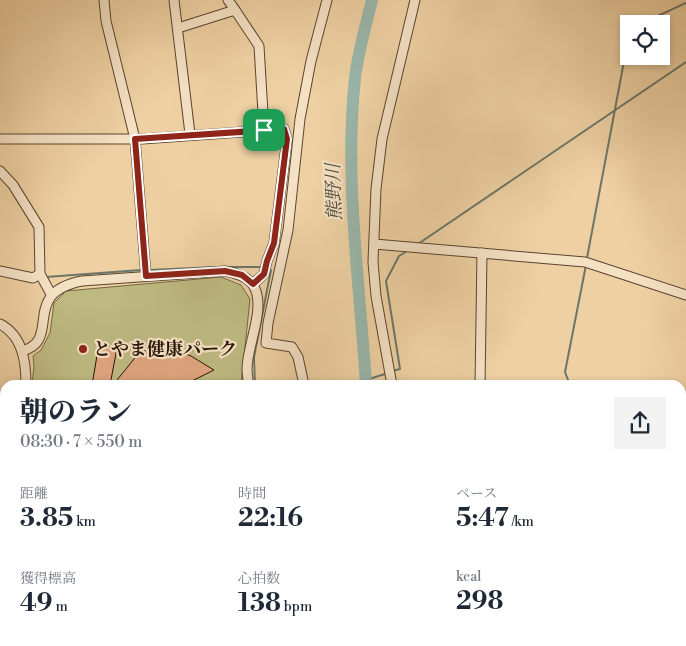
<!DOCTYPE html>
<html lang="ja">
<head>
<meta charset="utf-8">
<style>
	:root { --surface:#fff; --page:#f2f2f3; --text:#1f2937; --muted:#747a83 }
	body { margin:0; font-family:"Libre Bodoni","Noto Serif JP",serif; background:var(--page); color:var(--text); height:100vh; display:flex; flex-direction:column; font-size:19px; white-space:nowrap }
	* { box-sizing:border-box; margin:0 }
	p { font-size:16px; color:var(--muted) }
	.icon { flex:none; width:28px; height:28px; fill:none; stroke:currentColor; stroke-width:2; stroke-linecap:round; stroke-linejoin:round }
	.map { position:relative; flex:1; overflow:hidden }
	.side { position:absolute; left:0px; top:380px; width:686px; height:266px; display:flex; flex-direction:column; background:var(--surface); border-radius:15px 15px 0 0; box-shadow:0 2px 8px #0003 }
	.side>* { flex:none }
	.tools { position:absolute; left:620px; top:15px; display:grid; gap:10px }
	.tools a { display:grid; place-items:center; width:50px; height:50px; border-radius:0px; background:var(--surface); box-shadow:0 2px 8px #0003; font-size:25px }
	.pin { position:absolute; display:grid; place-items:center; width:42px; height:42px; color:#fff; margin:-21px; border-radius:10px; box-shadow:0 2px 8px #0006 }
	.round { display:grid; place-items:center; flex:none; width:52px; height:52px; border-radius:0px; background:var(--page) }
	.head { display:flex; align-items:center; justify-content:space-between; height:85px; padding:0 20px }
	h1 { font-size:28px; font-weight:800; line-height:38px }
	.stats { display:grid; grid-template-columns:repeat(3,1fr); gap:8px; height:85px; padding:5px 20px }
	.stats div { display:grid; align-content:center }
	.stats b { font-size:25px; font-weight:800 }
	.stats small { font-size:14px; font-weight:400 }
	.stats p { font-size:14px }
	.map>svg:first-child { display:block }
</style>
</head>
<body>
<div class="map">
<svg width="686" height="646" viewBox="0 0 686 646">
	<rect width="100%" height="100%" fill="#eed0a2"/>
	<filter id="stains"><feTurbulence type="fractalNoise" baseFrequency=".004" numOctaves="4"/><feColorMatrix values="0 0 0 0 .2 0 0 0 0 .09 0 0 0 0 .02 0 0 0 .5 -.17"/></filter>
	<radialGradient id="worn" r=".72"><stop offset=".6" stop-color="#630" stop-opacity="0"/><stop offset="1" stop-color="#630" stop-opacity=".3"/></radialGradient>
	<g fill="#beb981" stroke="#736744">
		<polygon points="221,277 241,285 250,299 241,385 32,385 34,366 33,356 41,350 50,333 54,303 66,291"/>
		<polygon points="5,538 5,610 0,609 0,580"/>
		<polygon points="113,641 187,641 186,646 130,646"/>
	</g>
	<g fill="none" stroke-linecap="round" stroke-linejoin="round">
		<g stroke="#6c7669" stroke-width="2">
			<polyline points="647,24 649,20 686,3"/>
			<polyline points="418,244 686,62"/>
			<polyline points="587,258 625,56 629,51"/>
			<polyline points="226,267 264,267"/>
			<polyline points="149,270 216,267"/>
			<polyline points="46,277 141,270"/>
			<polyline points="392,371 400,369 386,281 399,256 407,251"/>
			<polyline points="366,380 388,373"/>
			<polyline points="255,385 254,357 271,270 268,268"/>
			<polyline points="570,385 565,372 586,265"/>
			<polyline points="681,473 686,476"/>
			<polyline points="281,646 281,641"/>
		</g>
		<g stroke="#99b6aa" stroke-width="12">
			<path d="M366 385C360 283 344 180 355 78 358 52 366 25 372 0"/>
			<polyline points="377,646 378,641"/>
		</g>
	</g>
	<g fill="#dfa47e" stroke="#281508">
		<polygon points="99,344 117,348 110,385 92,385"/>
		<polygon points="151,348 166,348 175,350 191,356 214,370 184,385 113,385 138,354"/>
	</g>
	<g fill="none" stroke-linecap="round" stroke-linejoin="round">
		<g stroke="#5a442e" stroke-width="11">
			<g id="minor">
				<polyline points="104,0 106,21 135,139 146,276"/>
				<polyline points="174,0 190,134"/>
				<polyline points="228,0 235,10"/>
				<polyline points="178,28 235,10 259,46 264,130"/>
				<polyline points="0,139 142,139 284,129 287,139 274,243 267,261 264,274 253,284"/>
				<polyline points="0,171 13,185 39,227 40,274"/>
				<polyline points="374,244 585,262 686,295"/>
				<polyline points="0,271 33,278 40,274 51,294"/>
				<path d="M0 324C23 336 26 362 26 385"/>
				<path d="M22 351C63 340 19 293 82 281L225 271C235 273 247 276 253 285 267 306 247 345 247 369 247 374 248 380 249 385"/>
				<polyline points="304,385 298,357 292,347 266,343 268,323 288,230 300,119 311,61 327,0"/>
				<polyline points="392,385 376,296 373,262 376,189 382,139 415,0"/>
				<polyline points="480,385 482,253"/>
				<polyline points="681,521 686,521"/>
				<polyline points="681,528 686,528"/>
				<polyline points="0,530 5,496"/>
				<polyline points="0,615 5,617"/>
				<polyline points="92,641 109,646"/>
				<polyline points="288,641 309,646"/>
				<polyline points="532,641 533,646"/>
				<polyline points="645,641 649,646"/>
				<polyline points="269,646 269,641"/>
				<polyline points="342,646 342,641"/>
				<polyline points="429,646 429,641"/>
			</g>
		</g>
		<use href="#minor" stroke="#f4e0c3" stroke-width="9"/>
	</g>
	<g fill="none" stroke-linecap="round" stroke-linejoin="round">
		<g stroke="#fff" stroke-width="10">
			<polygon id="route" points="284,129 287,139 274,243 267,261 264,274 253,284 242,275 225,271 146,276 135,139"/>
		</g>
		<use href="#route" stroke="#8f2418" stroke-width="6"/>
	</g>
	<circle fill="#8f2418" stroke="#f4e0c3" stroke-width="2" cx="83" cy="349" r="5"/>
	<g text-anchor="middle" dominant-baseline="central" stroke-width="4.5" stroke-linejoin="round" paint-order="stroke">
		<g font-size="18" font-weight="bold" fill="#281508" stroke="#f4e0c3" text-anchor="start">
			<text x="93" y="349">とやま健康パーク</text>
		</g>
		<g font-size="19" font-style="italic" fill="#504d41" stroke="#f4e0c3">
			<text transform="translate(334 192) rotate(-92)">熊野川</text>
		</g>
	</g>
	<rect width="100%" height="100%" filter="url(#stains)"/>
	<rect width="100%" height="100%" fill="url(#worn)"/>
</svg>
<div class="tools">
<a><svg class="icon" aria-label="locate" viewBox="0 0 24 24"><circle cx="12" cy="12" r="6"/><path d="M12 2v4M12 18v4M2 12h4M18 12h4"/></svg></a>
</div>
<div class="pin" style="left:264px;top:130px;background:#1e9e55"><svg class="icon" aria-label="arrive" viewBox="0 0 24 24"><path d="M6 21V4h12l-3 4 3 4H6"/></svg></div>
<section class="side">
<div class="head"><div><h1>朝のラン</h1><p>08:30 · 7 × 550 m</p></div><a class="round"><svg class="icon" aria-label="share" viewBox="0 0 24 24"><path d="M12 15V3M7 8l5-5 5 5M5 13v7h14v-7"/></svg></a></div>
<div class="stats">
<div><p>距離</p><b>3.85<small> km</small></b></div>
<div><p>時間</p><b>22:16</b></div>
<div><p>ペース</p><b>5:47<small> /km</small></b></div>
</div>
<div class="stats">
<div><p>獲得標高</p><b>49<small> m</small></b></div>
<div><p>心拍数</p><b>138<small> bpm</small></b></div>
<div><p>kcal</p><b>298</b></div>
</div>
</section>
</div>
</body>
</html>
